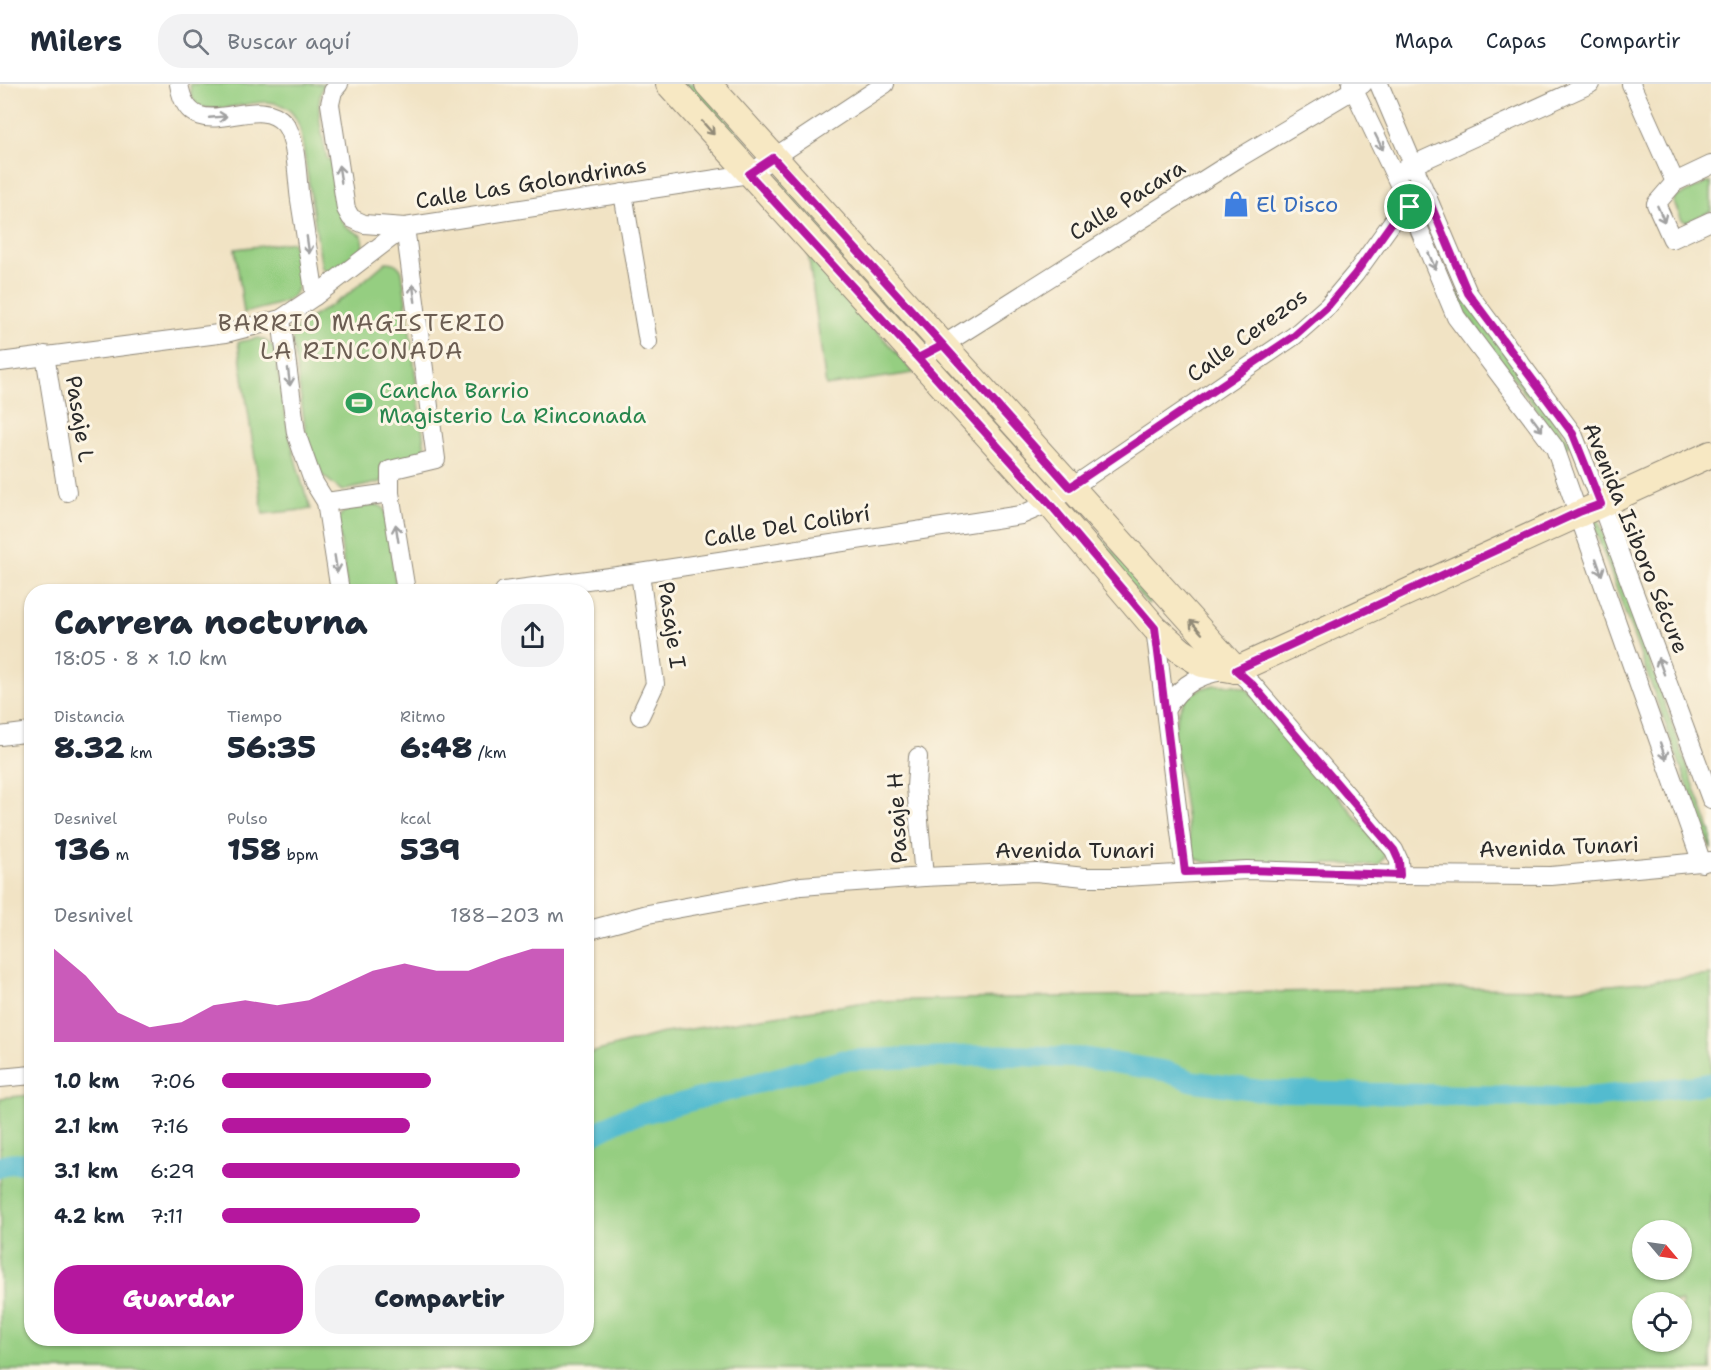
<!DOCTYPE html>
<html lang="es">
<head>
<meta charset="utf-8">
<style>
	:root { --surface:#fff; --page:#f2f2f3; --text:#1f2937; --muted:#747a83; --line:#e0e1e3; --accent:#b5179e }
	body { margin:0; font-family:"Shantell Sans",sans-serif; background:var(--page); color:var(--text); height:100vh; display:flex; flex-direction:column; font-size:22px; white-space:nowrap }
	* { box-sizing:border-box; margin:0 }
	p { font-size:20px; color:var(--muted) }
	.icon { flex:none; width:33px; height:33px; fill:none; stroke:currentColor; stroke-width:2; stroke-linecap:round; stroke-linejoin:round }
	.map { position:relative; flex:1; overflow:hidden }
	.sheet { position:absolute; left:24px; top:500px; width:570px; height:762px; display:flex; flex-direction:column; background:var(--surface); border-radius:24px; box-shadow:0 2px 4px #0004 }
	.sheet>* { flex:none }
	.needle { width:39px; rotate:119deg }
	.controls { position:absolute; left:1632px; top:1136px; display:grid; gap:12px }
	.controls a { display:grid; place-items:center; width:60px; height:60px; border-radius:50%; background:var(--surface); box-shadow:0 2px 4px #0004; font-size:30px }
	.pin { position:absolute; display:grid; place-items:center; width:51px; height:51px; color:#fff; margin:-26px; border:3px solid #fff; border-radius:50%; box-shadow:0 2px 6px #0007 }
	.round { display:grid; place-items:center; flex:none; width:63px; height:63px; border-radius:24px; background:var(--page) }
	.headline { display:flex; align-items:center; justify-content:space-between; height:102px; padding:0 30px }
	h1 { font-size:33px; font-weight:800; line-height:45px }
	.stats { display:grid; grid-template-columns:repeat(3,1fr); gap:9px; height:102px; padding:6px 30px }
	.stats div { display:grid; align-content:center }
	.stats b { font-size:30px; font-weight:800 }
	.stats small { font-size:16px; font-weight:400 }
	.stats p { font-size:16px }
	.chart { height:168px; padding:12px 30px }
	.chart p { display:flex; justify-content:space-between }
	.chart svg { width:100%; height:108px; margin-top:6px; fill:var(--accent); opacity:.7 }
	.button { display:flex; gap:12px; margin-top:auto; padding:12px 30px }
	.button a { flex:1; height:69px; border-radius:24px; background:var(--accent); color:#fff; font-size:24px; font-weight:800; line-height:69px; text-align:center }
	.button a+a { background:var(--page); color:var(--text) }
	ul { padding:0 30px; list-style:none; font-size:20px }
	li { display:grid; grid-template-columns:96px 72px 1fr; align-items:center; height:45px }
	li i { height:15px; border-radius:8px; background:var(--accent) }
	header { display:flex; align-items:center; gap:36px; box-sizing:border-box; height:84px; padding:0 30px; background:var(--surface); border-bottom:2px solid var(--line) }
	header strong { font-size:28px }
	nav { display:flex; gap:33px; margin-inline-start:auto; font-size:21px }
	.search { width:420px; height:54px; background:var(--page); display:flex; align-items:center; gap:15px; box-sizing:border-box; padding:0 21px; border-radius:24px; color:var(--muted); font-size:22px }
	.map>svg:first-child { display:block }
</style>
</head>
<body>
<header>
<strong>Milers</strong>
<div class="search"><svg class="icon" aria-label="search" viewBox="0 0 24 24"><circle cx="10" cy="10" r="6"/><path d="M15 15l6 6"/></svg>Buscar aquí</div>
<nav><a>Mapa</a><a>Capas</a><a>Compartir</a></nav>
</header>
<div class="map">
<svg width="1711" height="1286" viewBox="0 0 1711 1286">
	<rect width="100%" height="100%" fill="#fcf5e5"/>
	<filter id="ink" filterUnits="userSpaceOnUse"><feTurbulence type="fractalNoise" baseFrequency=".0167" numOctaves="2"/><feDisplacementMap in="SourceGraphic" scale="12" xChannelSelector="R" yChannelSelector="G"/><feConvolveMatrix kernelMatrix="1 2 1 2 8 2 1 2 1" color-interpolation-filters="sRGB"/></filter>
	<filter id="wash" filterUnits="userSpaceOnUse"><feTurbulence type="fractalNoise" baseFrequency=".008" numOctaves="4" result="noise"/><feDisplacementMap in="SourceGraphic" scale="24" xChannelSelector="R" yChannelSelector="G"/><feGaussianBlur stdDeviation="1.35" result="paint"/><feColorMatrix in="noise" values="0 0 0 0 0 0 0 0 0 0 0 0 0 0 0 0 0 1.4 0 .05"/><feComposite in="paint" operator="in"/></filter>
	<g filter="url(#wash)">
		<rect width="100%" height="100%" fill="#f1e3c4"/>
		<g fill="#95ce81" stroke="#607c56" stroke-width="1.5" fill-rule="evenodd">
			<path d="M190 0H324C313 23 323 51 327 75L332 76 341 135 345 142 362 152 363 163 361 168 332 189 322 185 301 49C290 1 249 23 215 25 209 25 203 23 197 22L191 11Z"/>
			<polygon points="683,0 696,0 751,63 744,69"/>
			<polygon points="778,92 919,250 912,256 771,98"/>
			<polygon points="1707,99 1711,99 1711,127 1687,138 1682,136 1673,117 1676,113"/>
			<path d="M293 158C303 219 302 214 244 229L235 165Z"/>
			<polygon points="808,168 914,289 826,302"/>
			<path d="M386 178C394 178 397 180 402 187L425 365 420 371 381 382 384 392 381 398 342 407 322 391 307 356 292 254 299 241 346 212Z"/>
			<polygon points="1459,207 1571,360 1565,364 1453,212"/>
			<path d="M258 254 265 256 274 264C283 319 291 373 311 425L263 430 238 258Z"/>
			<polygon points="941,273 1044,388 1037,395 934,280"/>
			<path d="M378 421 384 424 385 428 397 507H347L338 437C340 422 365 423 378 421Z"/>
			<polygon points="1075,424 1155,514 1148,520 1068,430"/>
			<polygon points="1597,432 1711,749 1711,766 1591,434"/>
			<path d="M1214 601H1234L1247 605 1334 706 1386 771 1379 781 1205 778 1199 776 1192 771 1174 652C1175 635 1179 616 1196 607 1201 604 1209 603 1214 601Z"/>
			<path d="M1711 891V1286H0V1014L31 1011 32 1254H586L587 970 659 950 872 917 1462 904 1571 905ZM1642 1146H1682V1185H1642ZM1642 1218H1682V1257H1642Z"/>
		</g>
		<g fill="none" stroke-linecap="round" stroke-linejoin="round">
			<g stroke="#52bbcf" stroke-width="21">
				<polyline points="586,1054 622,1035 844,976 1000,971 1085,974 1165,987 1192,997 1264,1007 1583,1014 1693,1002 1711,999"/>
				<polyline points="0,1083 11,1079 32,1079"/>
			</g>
		</g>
	</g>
	<g filter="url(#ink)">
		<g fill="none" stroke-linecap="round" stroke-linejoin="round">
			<g stroke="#8e8778" stroke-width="20">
				<g id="street">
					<path d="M179 0C190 69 256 4 285 40 297 55 297 97 300 116 305 148 310 180 315 212"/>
					<polyline points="339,0 333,7 330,20 346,125 351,134 364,140 405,143"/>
					<polyline points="1351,0 1410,123 1456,233 1555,364 1702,779"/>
					<polyline points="1379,0 1468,209 1573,350 1601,420 1711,715"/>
					<polyline points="1631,0 1675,98"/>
					<polyline points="1711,81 1675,98 1656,120 1672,155 1711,137"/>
					<polyline points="1404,85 1590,0"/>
					<polyline points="623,109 648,258"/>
					<polyline points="405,143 436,375 390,386 390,409 406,507"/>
					<polyline points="281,235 296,349 313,397 326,418 340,507"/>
					<polyline points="45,271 67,408"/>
					<polyline points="918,274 943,261 1237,75 1363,0"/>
					<polyline points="0,278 226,249 281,235 315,212 405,143 749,90 885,0"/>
					<polyline points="326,418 390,409"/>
					<polyline points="504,507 640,489 1021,431 1049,419 1294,252 1328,222 1355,190 1396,133 1410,123 1428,113"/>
					<polyline points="1155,544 1185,788"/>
					<path d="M1165 626C1182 598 1204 587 1236 586L1253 601 1394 766 1399 777 1400 791"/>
					<polyline points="640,632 655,600 640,489"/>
					<polyline points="0,652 32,648"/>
					<polyline points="918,673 916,703 924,793"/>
					<polyline points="586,847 648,830 801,802 924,793 1036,788 1085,793 1124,793 1247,786 1400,791 1551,792 1711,777"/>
					<polyline points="0,994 32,991"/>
				</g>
			</g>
			<g stroke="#8e8778" stroke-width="28">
				<g id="secondary">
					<polyline points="669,0 1049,419 1155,544 1181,567 1202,580 1236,586"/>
					<polyline points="708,0 1236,586"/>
					<polyline points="1236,586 1711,370"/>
				</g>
			</g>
			<use href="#street" stroke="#fff" stroke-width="18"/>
			<use href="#secondary" stroke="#f7e8c3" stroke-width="26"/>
		</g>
		<defs><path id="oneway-shaft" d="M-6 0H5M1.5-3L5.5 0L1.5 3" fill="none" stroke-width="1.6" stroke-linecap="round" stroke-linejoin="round" transform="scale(1.5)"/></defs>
		<g stroke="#a0a0a0">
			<use href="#oneway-shaft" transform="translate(218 33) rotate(-5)"/>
			<use href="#oneway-shaft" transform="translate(1379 58) rotate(64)"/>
			<use href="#oneway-shaft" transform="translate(340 90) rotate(-99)"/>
			<use href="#oneway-shaft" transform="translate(1661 130) rotate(66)"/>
			<use href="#oneway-shaft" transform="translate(308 161) rotate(82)"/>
			<use href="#oneway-shaft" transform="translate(1432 177) rotate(67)"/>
			<use href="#oneway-shaft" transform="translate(414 209) rotate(-98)"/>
			<use href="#oneway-shaft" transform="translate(289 293) rotate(83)"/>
			<use href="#oneway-shaft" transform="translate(1537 340) rotate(53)"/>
			<use href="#oneway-shaft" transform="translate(397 449) rotate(-99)"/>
			<use href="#oneway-shaft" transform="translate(336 480) rotate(81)"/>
			<use href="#oneway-shaft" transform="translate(1599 483) rotate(71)"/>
			<use href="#oneway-shaft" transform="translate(1661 582) rotate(-110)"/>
			<use href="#oneway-shaft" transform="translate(1663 667) rotate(71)"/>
		</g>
		<g stroke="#918a77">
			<use href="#oneway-shaft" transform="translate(708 44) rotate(48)"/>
			<use href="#oneway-shaft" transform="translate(1196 543) rotate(-132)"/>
		</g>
	</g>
	<g fill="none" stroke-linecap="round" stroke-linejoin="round" filter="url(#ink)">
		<g stroke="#fff" stroke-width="12">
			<polyline id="route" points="1410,123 1396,133 1355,190 1328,222 1294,252 1070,403 943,261 918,274 749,90 773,74 943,261 918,274 1049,419 1155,544 1185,788 1247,786 1400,791 1399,777 1394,766 1253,601 1236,586 1579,428 1601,420 1573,350 1468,209 1428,114 1410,123"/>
		</g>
		<use href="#route" stroke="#b5179e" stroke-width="8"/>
	</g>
	<defs>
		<g id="shop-bare" transform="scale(2.07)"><path d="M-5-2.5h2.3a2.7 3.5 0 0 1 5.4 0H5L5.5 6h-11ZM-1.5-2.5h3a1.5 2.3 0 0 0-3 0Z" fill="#3f7fe0" stroke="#fcf5e5" stroke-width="2.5" paint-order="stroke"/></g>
		<g id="stadium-bare" transform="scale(2.07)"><path d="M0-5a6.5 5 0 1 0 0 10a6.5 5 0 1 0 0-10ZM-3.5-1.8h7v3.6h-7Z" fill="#2e9e5b" stroke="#fcf5e5" stroke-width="2.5" paint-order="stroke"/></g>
	</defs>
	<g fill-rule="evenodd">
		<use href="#shop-bare" x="1236" y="120"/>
		<use href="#stadium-bare" x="359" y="319"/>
	</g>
	<g text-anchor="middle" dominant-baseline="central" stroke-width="6" stroke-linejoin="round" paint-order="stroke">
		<g font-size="22" fill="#2b2b2b" stroke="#fcf5e5">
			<text transform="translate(531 99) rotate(-9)">Calle Las Golondrinas</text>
			<text transform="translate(1127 116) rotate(-32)">Calle Pacara</text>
			<text transform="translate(1247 251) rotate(-36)">Calle Cerezos</text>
			<text transform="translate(80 335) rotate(81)">Pasaje L</text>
			<text transform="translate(787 442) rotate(-9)">Calle Del Colibrí</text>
			<text transform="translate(1636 454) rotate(68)">Avenida Isiboro Sécure</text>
			<text transform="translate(672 541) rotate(82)">Pasaje I</text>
			<text transform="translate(897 734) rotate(-93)">Pasaje H</text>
			<text transform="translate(1559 763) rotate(-2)">Avenida Tunari</text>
			<text x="1075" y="766">Avenida Tunari</text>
		</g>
		<g font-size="22" fill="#366cbe" stroke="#fcf5e5" text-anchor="start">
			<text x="1256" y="120">El Disco</text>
		</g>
		<g font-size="22" fill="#27864d" stroke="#fcf5e5" text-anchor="start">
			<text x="379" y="306">Cancha Barrio<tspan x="379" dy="25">Magisterio La Rinconada</tspan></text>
		</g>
		<g font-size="24" letter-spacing="1.5" fill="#6b5d52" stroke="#fcf5e5">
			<text x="362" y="239">BARRIO MAGISTERIO<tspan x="362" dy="28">LA RINCONADA</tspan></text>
		</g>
	</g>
</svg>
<div class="controls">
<a><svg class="needle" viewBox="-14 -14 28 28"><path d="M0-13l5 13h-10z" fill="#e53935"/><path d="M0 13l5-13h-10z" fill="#747a83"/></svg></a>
<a><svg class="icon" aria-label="locate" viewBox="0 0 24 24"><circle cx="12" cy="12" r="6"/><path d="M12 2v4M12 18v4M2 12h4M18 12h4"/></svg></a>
</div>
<div class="pin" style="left:1410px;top:123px;background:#1e9e55"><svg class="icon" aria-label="arrive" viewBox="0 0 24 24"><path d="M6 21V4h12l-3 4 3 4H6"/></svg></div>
<section class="sheet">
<div class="headline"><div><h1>Carrera nocturna</h1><p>18:05 · 8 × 1.0 km</p></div><a class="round"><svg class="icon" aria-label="share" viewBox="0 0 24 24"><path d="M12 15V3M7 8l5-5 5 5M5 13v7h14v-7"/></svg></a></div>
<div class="stats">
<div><p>Distancia</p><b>8.32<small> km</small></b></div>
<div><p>Tiempo</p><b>56:35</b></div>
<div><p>Ritmo</p><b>6:48<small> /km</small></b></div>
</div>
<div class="stats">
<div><p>Desnivel</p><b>136<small> m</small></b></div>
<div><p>Pulso</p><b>158<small> bpm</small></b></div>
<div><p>kcal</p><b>539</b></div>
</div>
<div class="chart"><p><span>Desnivel</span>188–203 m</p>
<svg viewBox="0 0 160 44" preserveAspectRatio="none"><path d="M0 44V6L10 17L20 32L30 38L40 36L50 29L60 27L70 29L80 27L90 21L100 15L110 12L120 15L130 15L140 10L150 6L160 6V44z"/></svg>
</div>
<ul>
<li><b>1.0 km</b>7:06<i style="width:61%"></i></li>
<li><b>2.1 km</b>7:16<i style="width:55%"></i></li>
<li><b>3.1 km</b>6:29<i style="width:87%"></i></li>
<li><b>4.2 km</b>7:11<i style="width:58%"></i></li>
</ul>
<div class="button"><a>Guardar</a><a>Compartir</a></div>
</section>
</div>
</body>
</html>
